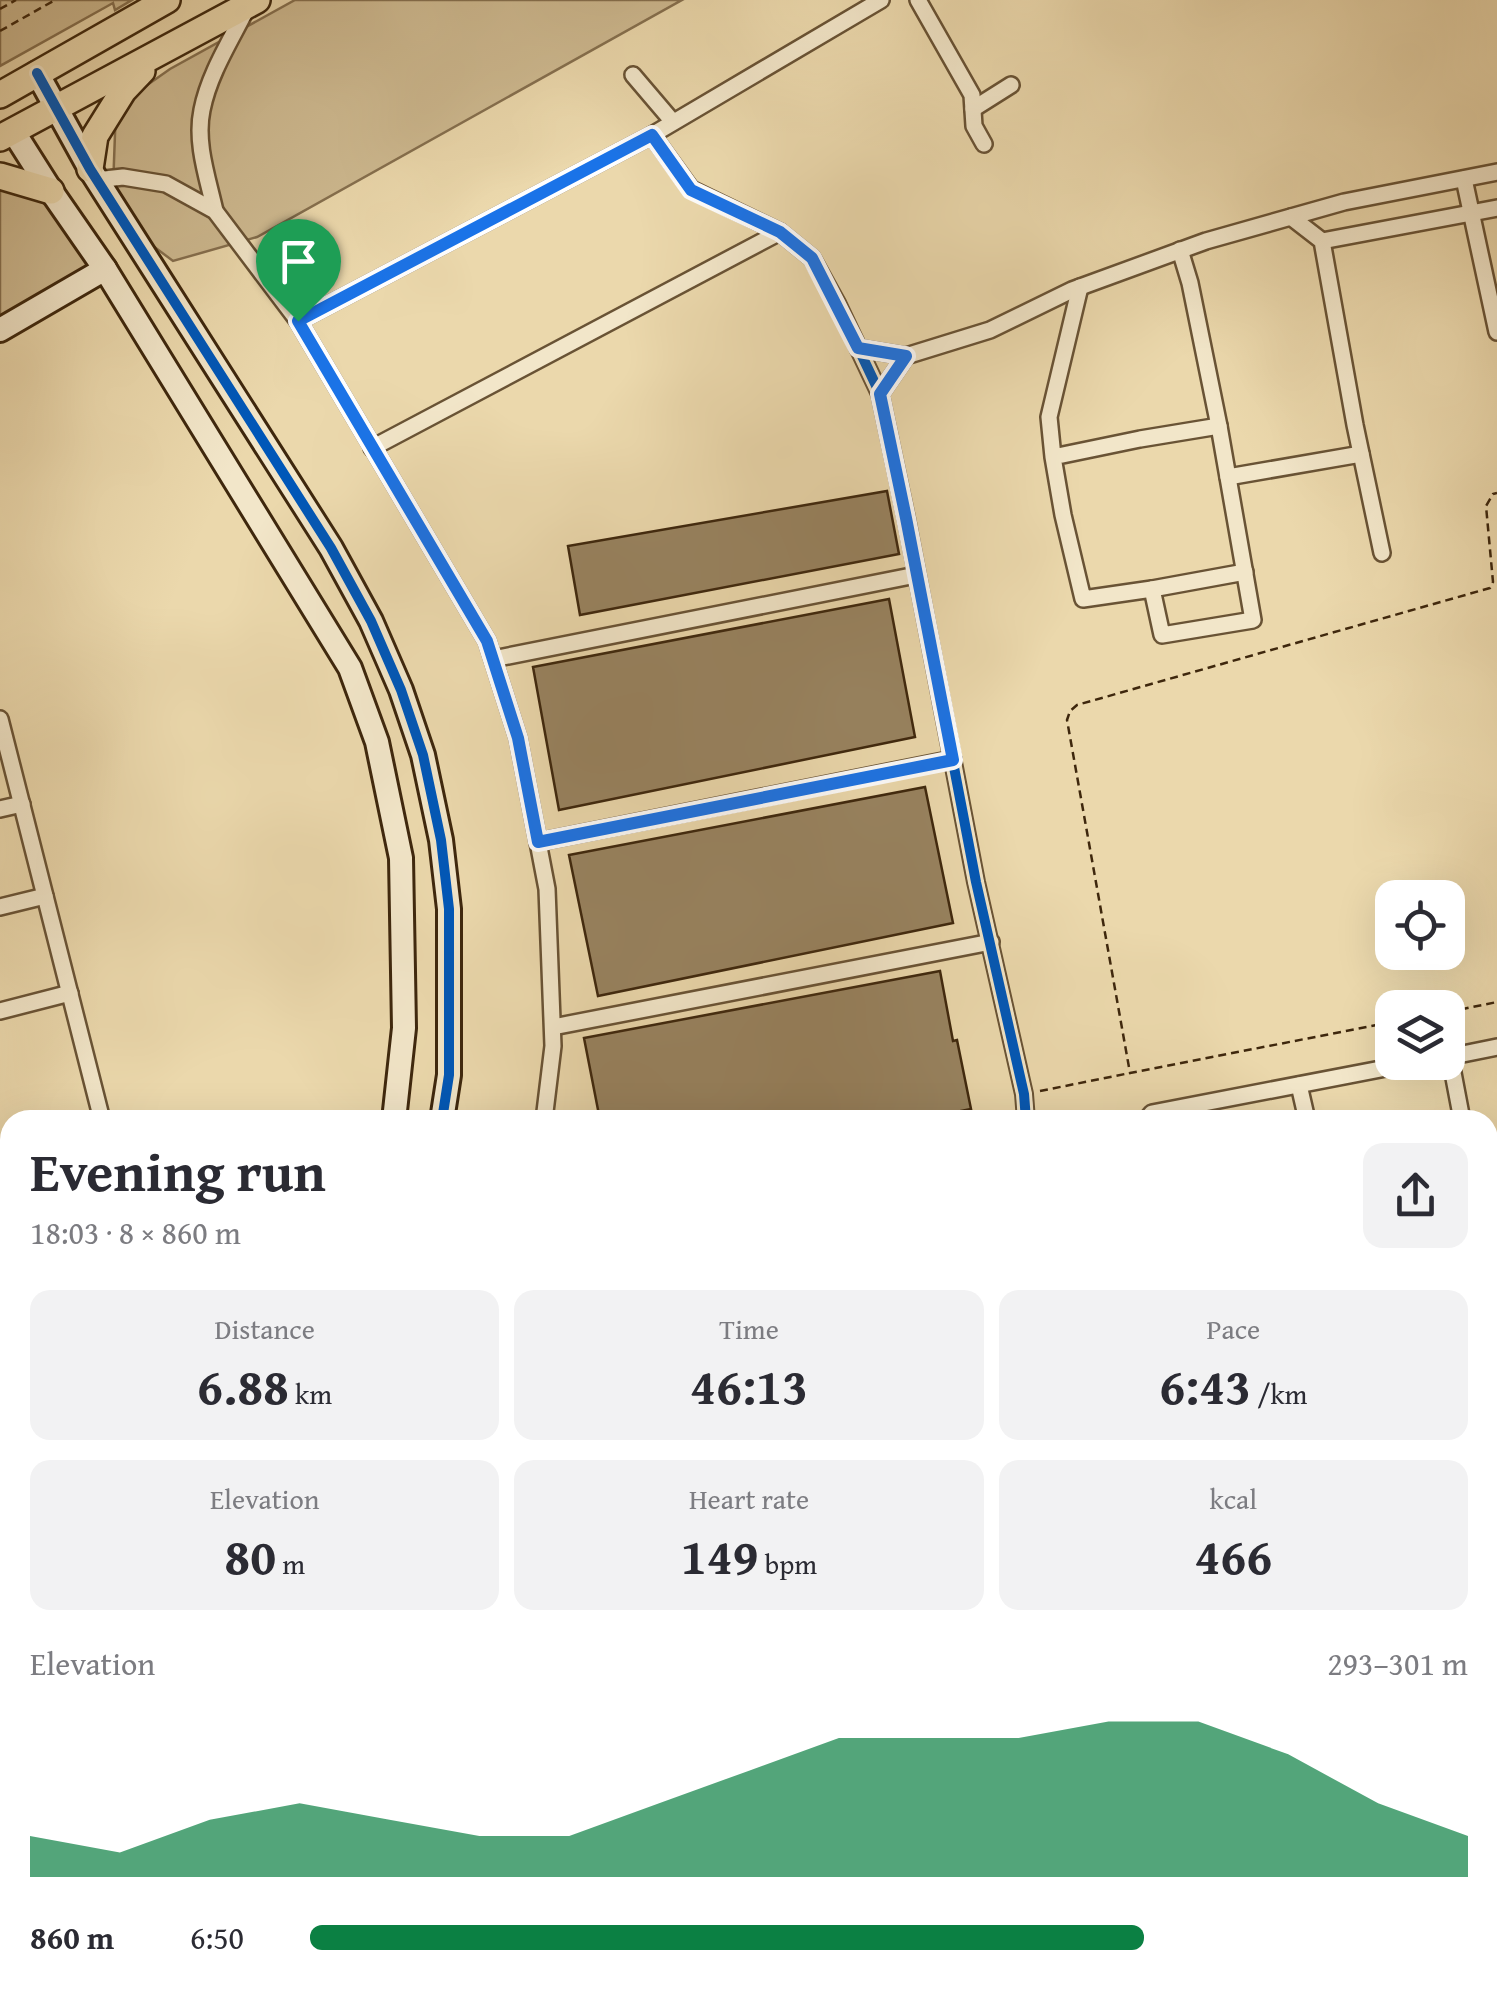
<!DOCTYPE html>
<html lang="en">
<head>
<meta charset="utf-8">
<style>
	:root { --surface:#fff; --page:#f2f2f3; --text:#2b2b33; --muted:#7c7c81; --accent:#0b8043 }
	body { margin:0; font-family:"Gentium Book Plus",serif; background:var(--page); color:var(--text); height:100vh; display:flex; flex-direction:column; font-size:38px; white-space:nowrap }
	* { box-sizing:border-box; margin:0 }
	p { font-size:32px; color:var(--muted) }
	.icon { flex:none; width:55px; height:55px; fill:none; stroke:currentColor; stroke-width:2; stroke-linecap:round; stroke-linejoin:round }
	.map { position:relative; flex:1; overflow:hidden }
	.side { position:absolute; left:0px; top:1110px; width:1498px; height:888px; display:flex; flex-direction:column; background:var(--surface); border-radius:30px 30px 0 0; box-shadow:0 10px 40px #0002 }
	.side>* { flex:none }
	.tools { position:absolute; left:1375px; top:880px; display:grid; gap:20px }
	.tools a { display:grid; place-items:center; width:90px; height:90px; border-radius:20px; background:var(--surface); box-shadow:0 10px 40px #0002; font-size:50px }
	.pin { position:absolute; display:grid; place-items:center; width:85px; height:85px; color:#fff; margin:-102px -42px; border-radius:50% 50% 50% 0; rotate:-45deg; box-shadow:0 0 10px #0007 }
	.pin .icon { rotate:45deg }
	.round { display:grid; place-items:center; flex:none; width:105px; height:105px; border-radius:20px; background:var(--page) }
	.summary { display:flex; align-items:center; justify-content:space-between; height:170px; padding:0 30px }
	h1 { font-size:55px; font-weight:600; line-height:75px }
	.metrics { display:grid; grid-template-columns:repeat(3,1fr); gap:15px; height:170px; padding:10px 30px }
	.metrics div { display:grid; align-content:center; border-radius:20px; background:var(--page); text-align:center }
	.metrics b { font-size:50px; font-weight:600 }
	.metrics small { font-size:28px; font-weight:400 }
	.metrics p { font-size:28px }
	.chart { height:280px; padding:20px 30px }
	.chart p { display:flex; justify-content:space-between }
	.chart svg { width:100%; height:180px; margin-top:10px; fill:var(--accent); opacity:.7 }
	ul { padding:0 30px; list-style:none; font-size:32px }
	li { display:grid; grid-template-columns:160px 120px 1fr; align-items:center; height:75px }
	li i { height:25px; border-radius:12px; background:var(--accent) }
	.map>svg:first-child { display:block }
</style>
</head>
<body>
<div class="map">
<svg width="1497" height="1997" viewBox="0 0 1497 1997">
	<rect width="100%" height="100%" fill="#ebd8ac"/>
	<filter id="stains"><feTurbulence type="fractalNoise" baseFrequency=".002" numOctaves="4"/><feColorMatrix values="0 0 0 0 .2 0 0 0 0 .09 0 0 0 0 .02 0 0 0 .5 -.17"/></filter>
	<radialGradient id="worn" r=".72"><stop offset=".6" stop-color="#630" stop-opacity="0"/><stop offset="1" stop-color="#630" stop-opacity=".3"/></radialGradient>
	<g fill="#ceba91" stroke="#86704f" stroke-width="2.5">
		<polygon points="0,0 132,0 115,10 113,3 0,66"/>
		<polygon points="295,0 682,0 257,237 173,261 112,215 116,107 170,69"/>
		<polygon points="0,176 40,187 105,269 0,328"/>
		<polygon points="1497,1733 1497,1997 897,1997 908,1988 1488,1988 1488,1734"/>
	</g>
	<g fill="#988360" stroke="#3e270d" stroke-width="2.5">
		<polygon points="887,491 899,554 580,615 568,546"/>
		<polygon points="889,599 915,737 559,810 533,667"/>
		<polygon points="925,787 953,923 598,996 569,855"/>
		<polygon points="940,971 953,1041 957,1040 971,1109 916,1120 600,1120 584,1038"/>
	</g>
	<g fill="none" stroke-linecap="round" stroke-linejoin="round">
		<g stroke="#695335" stroke-width="20">
			<g id="street">
				<polyline points="918,0 972,95 974,126 984,144"/>
				<polyline points="633,75 673,122"/>
				<polyline points="973,109 1011,85"/>
				<polyline points="652,135 691,189 780,232 812,258 837,303 880,394 906,517 976,882 1024,1094 1026,1120"/>
				<polyline points="1464,179 1497,332"/>
				<polyline points="96,180 123,177 166,184 215,211 298,321 487,641 518,738 547,889 553,1046 544,1120"/>
				<path d="M215 211C208 179 195 143 202 110 209 74 231 40 247 8"/>
				<polyline points="1291,217 1322,241 1355,425 1382,553"/>
				<polyline points="1322,241 1497,208"/>
				<polyline points="1180,250 1190,283 1219,426"/>
				<polyline points="298,321 652,135 881,0"/>
				<polyline points="858,348 906,356"/>
				<polyline points="880,394 906,356 990,330 1072,290 1206,241 1344,202 1497,172"/>
				<polyline points="372,448 780,232"/>
				<polyline points="1053,457 1063,515 1083,599 1152,589 1162,635 1253,620 1219,426 1140,439 1053,457 1049,417 1080,287"/>
				<polyline points="1228,477 1361,454"/>
				<polyline points="1152,589 1245,572"/>
				<polyline points="493,659 916,575"/>
				<polyline points="0,719 102,1120"/>
				<polyline points="0,809 22,804"/>
				<polyline points="538,842 953,759"/>
				<polyline points="0,907 45,896"/>
				<polyline points="0,1011 70,993"/>
				<polyline points="553,1027 991,942"/>
				<polyline points="1448,1057 1497,1047"/>
				<polyline points="1450,1057 1462,1120"/>
				<polyline points="1299,1085 1307,1120"/>
				<polyline points="1146,1120 1152,1113 1417,1062"/>
				<polyline points="1488,1215 1497,1213"/>
				<polyline points="1488,1402 1497,1400"/>
				<polyline points="0,1502 10,1500"/>
				<polyline points="1488,1581 1497,1579"/>
				<polyline points="1488,1737 1497,1735"/>
				<polyline points="1488,1934 1497,1932"/>
				<polyline points="506,1988 520,1997"/>
				<polyline points="573,1988 576,1997"/>
				<polyline points="1086,1988 1092,1997"/>
				<polyline points="1264,1997 1284,1988"/>
			</g>
		</g>
		<g stroke="#3e270d" stroke-width="28">
			<g id="secondary">
				<polyline points="37,73 90,169 331,548 371,621 401,690 423,755 441,840 449,909 449,1075 442,1120"/>
				<polyline points="13,131 51,191 105,269 350,668 377,742 401,858 404,1028 394,1120"/>
				<polyline points="0,330 105,269"/>
				<polyline points="1488,1653 1497,1652"/>
				<polyline points="1488,1696 1497,1694"/>
				<polyline points="268,1997 269,1988"/>
				<polyline points="299,1997 301,1988"/>
				<polyline points="781,1997 792,1988"/>
				<polyline points="842,1997 854,1988"/>
			</g>
		</g>
		<g stroke="#3e270d" stroke-width="30">
			<g id="primary">
				<polyline points="0,95 167,0"/>
				<polyline points="0,138 257,0"/>
				<polyline points="90,169 95,136 123,91 142,71"/>
				<polyline points="0,176 51,191"/>
			</g>
		</g>
		<g stroke="#3e270d" stroke-width="2.5" stroke-dasharray="8 5" stroke-linecap="butt">
			<polyline points="0,9 16,0"/>
			<polyline points="0,31 55,0"/>
			<polyline points="1448,1012 1497,1002"/>
			<polyline points="1392,1022 1130,1073 1067,720 1070,711 1077,705 1490,588 1493,582 1486,506 1493,494 1497,493"/>
			<polyline points="1040,1091 1130,1073"/>
		</g>
		<use href="#street" stroke="#f2e6c9" stroke-width="15"/>
		<use href="#secondary" stroke="#f2e6c9" stroke-width="22"/>
		<use href="#primary" stroke="#ebd8ac" stroke-width="25"/>
		<g stroke="#f2e6c9" stroke-width="16">
			<g id="cycleway">
				<polyline points="37,73 90,169 331,548 371,621 401,690 423,755 441,840 449,909 449,1075 442,1120"/>
				<polyline points="652,135 691,189 780,232 812,258 837,303 880,394 906,517 976,882 1024,1094 1026,1120"/>
			</g>
		</g>
		<use href="#cycleway" stroke="#0057b8" stroke-width="10"/>
	</g>
	<g fill="none" stroke-linecap="round" stroke-linejoin="round">
		<g stroke="#fff" stroke-width="20">
			<polygon id="route" points="652,135 691,190 780,232 812,258 858,348 906,356 880,394 906,518 953,760 538,842 518,738 487,641 298,321"/>
		</g>
		<use href="#route" stroke="#1a73e8" stroke-width="12"/>
	</g>
	<rect width="100%" height="100%" filter="url(#stains)"/>
	<rect width="100%" height="100%" fill="url(#worn)"/>
</svg>
<div class="tools">
<a><svg class="icon" aria-label="locate" viewBox="0 0 24 24"><circle cx="12" cy="12" r="6"/><path d="M12 2v4M12 18v4M2 12h4M18 12h4"/></svg></a>
<a><svg class="icon" aria-label="layers" viewBox="0 0 24 24"><path d="M12 4l9 5-9 5-9-5zM3 14l9 5 9-5"/></svg></a>
</div>
<div class="pin" style="left:298px;top:321px;background:#1e9e55"><svg class="icon" aria-label="arrive" viewBox="0 0 24 24"><path d="M6 21V4h12l-3 4 3 4H6"/></svg></div>
<section class="side">
<div class="summary"><div><h1>Evening run</h1><p>18:03 · 8 × 860 m</p></div><a class="round"><svg class="icon" aria-label="share" viewBox="0 0 24 24"><path d="M12 15V3M7 8l5-5 5 5M5 13v7h14v-7"/></svg></a></div>
<div class="metrics">
<div><p>Distance</p><b>6.88<small> km</small></b></div>
<div><p>Time</p><b>46:13</b></div>
<div><p>Pace</p><b>6:43<small> /km</small></b></div>
</div>
<div class="metrics">
<div><p>Elevation</p><b>80<small> m</small></b></div>
<div><p>Heart rate</p><b>149<small> bpm</small></b></div>
<div><p>kcal</p><b>466</b></div>
</div>
<div class="chart"><p><span>Elevation</span>293–301 m</p>
<svg viewBox="0 0 160 44" preserveAspectRatio="none"><path d="M0 44V34L10 38L20 30L30 26L40 30L50 34L60 34L70 26L80 18L90 10L100 10L110 10L120 6L130 6L140 14L150 26L160 34V44z"/></svg>
</div>
<ul>
<li><b>860 m</b>6:50<i style="width:72%"></i></li>
</ul>
</section>
</div>
</body>
</html>
